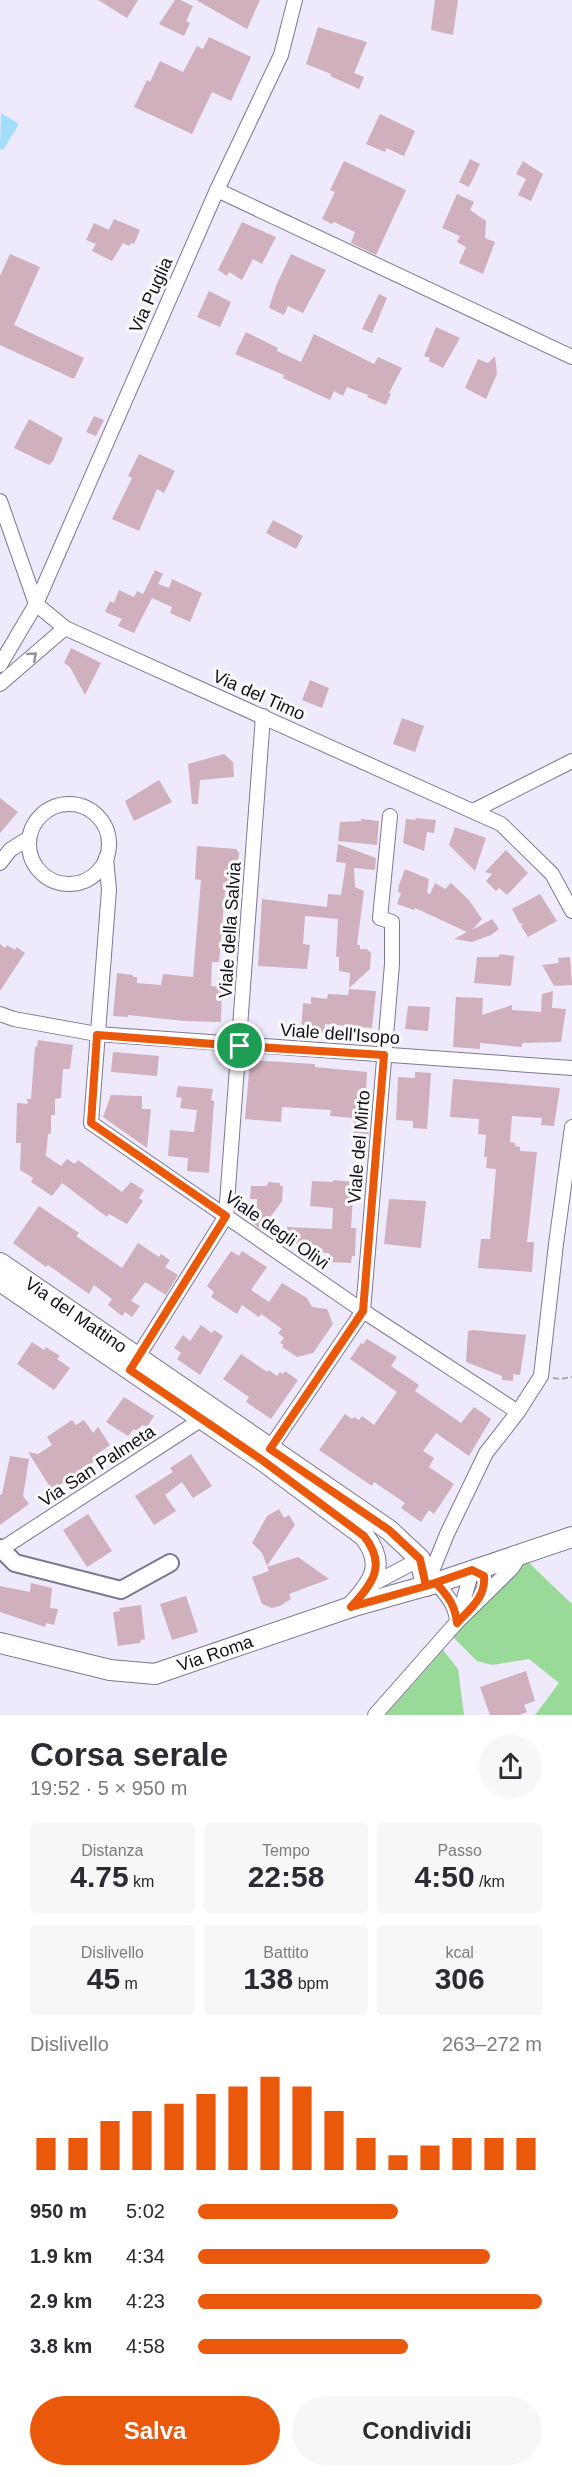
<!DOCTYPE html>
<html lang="it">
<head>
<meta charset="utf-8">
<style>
	:root { --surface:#fff; --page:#f7f7f7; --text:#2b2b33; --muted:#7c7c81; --accent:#ea580c }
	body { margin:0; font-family:Helvetica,sans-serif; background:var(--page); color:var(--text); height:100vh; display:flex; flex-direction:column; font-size:22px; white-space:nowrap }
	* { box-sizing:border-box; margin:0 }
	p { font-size:20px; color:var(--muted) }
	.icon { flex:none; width:33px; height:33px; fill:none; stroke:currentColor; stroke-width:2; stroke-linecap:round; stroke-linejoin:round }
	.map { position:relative; height:1715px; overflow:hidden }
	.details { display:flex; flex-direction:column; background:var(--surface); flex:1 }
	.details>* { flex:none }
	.pin { position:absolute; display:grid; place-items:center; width:51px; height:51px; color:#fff; margin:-26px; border:3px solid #fff; border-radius:50%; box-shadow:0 2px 6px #0007 }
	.round { display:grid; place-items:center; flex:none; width:63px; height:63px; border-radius:32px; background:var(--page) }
	.summary { display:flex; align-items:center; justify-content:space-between; height:102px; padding:0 30px }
	h1 { font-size:33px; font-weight:700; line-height:45px }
	.figures { display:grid; grid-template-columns:repeat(3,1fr); gap:9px; height:102px; padding:6px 30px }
	.figures div { display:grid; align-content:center; border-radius:6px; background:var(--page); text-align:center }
	.figures b { font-size:30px; font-weight:700 }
	.figures small { font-size:16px; font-weight:400 }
	.figures p { font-size:16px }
	.chart { height:168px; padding:12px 30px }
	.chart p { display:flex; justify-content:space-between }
	.chart svg { width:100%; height:108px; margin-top:6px; stroke:var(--accent); stroke-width:6 }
	.action { display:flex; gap:12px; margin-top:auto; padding:12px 30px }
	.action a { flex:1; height:69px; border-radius:36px; background:var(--accent); color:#fff; font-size:24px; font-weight:700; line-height:69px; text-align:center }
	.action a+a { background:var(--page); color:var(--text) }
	ul { padding:0 30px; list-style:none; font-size:20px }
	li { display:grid; grid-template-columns:96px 72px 1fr; align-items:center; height:45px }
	li i { height:15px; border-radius:8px; background:var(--accent) }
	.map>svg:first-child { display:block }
</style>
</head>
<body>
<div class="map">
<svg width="572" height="1715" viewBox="0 0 572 1715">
	<rect width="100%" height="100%" fill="#eeeafc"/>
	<g fill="#99da99">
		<polygon points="527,1561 572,1604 572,1715 535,1715 559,1683 529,1659 492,1665 477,1661 452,1636"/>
		<polygon points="443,1650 458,1669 464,1715 386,1715"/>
	</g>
	<polygon fill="#a1defb" points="1,113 19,124 3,150 0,149"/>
	<g fill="#cfb0bc">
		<polygon points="98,0 138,0 127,18"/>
		<polygon points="175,0 180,0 193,6 186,21 190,23 184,36 159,24"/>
		<polygon points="196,0 260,0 247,29"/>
		<polygon points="435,0 458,0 453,35 431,30"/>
		<polygon points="318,27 367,42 354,73 364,77 359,89 330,76 331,74 306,64"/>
		<polygon points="209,37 251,57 231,101 212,92 192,134 134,107 147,80 150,82 160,61 183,72 197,46 203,49"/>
		<polygon points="380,114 415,131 404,156 386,148 385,152 366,144"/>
		<polygon points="470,159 480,164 469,187 459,182"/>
		<polygon points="344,161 406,190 376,255 351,243 355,232 334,222 332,224 322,219 335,192 330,190"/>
		<polygon points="523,161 543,174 531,201 518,195 526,179 516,174"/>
		<polygon points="457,194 474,202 470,210 486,221 485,238 495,242 483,274 459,263 466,247 457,242 460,236 442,228"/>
		<polygon points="114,219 140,230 134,244 131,243 129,246 123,243 112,261 92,251 96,244 86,240 94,223 109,230"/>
		<polygon points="242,222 276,237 262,264 253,259 242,280 229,272 227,276 218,270"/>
		<polygon points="10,254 40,267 14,325 84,358 74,379 0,345 0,276"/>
		<polygon points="291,254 326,270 303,313 288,306 284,315 269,308 276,286"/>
		<polygon points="209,291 231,302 220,327 197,317"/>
		<polygon points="379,294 387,298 372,333 362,329"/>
		<polygon points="436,327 460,338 443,368 429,361 430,358 424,356"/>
		<polygon points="246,332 278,348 277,351 301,362 314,334 374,364 378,357 402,368 389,393 391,394 386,405 367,397 368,395 347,387 343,396 334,391 330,400 283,378 284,375 235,354"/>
		<polygon points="495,356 497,374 486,399 465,388 478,359 488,363"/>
		<polygon points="94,416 104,420 96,436 86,432"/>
		<polygon points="29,419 63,438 53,461 49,465 14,448"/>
		<polygon points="139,454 175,471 164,493 157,489 139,531 112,519 132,478 128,476"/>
		<polygon points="273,520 303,536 296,549 266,533"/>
		<polygon points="155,570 163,574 158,584 169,588 172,579 202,593 190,622 170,613 172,607 152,598 134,633 118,626 122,619 105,612 110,601 114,603 119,590 134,597 137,591 143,594"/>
		<polygon points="71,648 101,663 85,695 70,667 64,663"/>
		<polygon points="310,680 329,688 322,708 302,700"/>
		<polygon points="402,718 424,726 415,752 393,744"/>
		<polygon points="224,754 233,762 234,777 200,780 198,804 192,804 188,764"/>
		<polygon points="159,780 172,802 134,821 125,801"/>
		<polygon points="0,798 18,812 0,833"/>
		<polygon points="415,818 436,820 434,833 427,832 424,851 403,843 406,819 416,820"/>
		<polygon points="361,819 379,821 377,845 338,841 340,822 361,821"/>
		<polygon points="455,827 486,838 475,871 449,845"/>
		<polygon points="338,844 376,858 375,870 354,868 355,887 364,891 357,945 360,945 360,949 367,949 371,953 370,969 349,988 350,973 339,971 339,957 336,957 338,919 305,916 303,944 310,945 307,969 258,966 262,899 327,907 328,894 341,895 346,863 336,862"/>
		<polygon points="197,846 237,849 237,851 239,852 237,882 226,881 219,962 212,962 211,986 222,987 221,1022 184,1021 128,1015 128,1017 113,1016 117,973 133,975 133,977 137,977 137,983 161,985 163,974 193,977 201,880 195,879"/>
		<polygon points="506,850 528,873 507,895 499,888 496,891 486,881 492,874 485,872"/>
		<polygon points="405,869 429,879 427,893 430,894 435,883 445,889 451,883 469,900 482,919 472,930 492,919 499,929 491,935 472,942 454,939 467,932 415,908 414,910 397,904 401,893 398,892 399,885"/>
		<polygon points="540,894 557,921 528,937 521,926 523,923 520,924 512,909"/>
		<polygon points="0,944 5,948 7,945 15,950 17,947 25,953 0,991"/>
		<polygon points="500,954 514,956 511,986 474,983 477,957 498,957"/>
		<polygon points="570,957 572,985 554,986 542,965 559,963 558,958"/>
		<polygon points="349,989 376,991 372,1028 325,1024 324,1033 301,1031 303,1003 311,1004 311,997 327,999 328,994 348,995"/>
		<polygon points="553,991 552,1008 566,1009 561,1042 522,1043 522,1047 480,1043 480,1049 453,1047 456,997 483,998 482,1015 512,1005 512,1010 541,1012 542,994"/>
		<polygon points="408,1006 430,1007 428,1031 405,1029"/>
		<polygon points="38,1040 73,1045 70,1069 63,1069 61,1098 55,1099 55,1115 51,1115 51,1134 48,1134 46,1156 61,1166 67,1159 75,1164 78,1160 122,1192 131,1182 144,1190 139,1198 143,1201 127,1224 109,1214 107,1217 62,1183 52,1196 31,1182 33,1178 20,1170 21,1143 16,1143 17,1103 28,1104 27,1099 31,1099 35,1046 37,1047"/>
		<polygon points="113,1052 159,1056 157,1076 111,1072"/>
		<polygon points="250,1060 315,1064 315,1067 367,1072 364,1125 369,1125 368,1145 353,1144 354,1118 330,1116 331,1110 282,1107 281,1122 245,1119"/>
		<polygon points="415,1072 431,1073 427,1129 413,1128 413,1121 396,1120 398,1077 415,1078"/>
		<polygon points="453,1079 560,1088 554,1126 541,1125 542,1118 512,1116 510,1142 515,1143 515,1146 520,1147 520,1151 537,1152 527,1242 534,1242 532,1272 478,1268 481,1239 490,1239 496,1169 486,1168 487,1157 484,1157 486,1135 478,1134 479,1119 450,1117"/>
		<polygon points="178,1086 213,1089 211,1100 214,1101 209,1173 187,1171 188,1158 168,1156 170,1130 194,1132 197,1110 180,1108 182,1098 176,1097"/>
		<polygon points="111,1095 142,1096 142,1109 151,1109 147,1148 103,1117"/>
		<polygon points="333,1180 354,1182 351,1228 356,1228 355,1256 352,1256 351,1263 329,1262 329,1253 306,1252 306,1244 286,1243 287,1227 332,1229 333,1208 310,1206 312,1181 333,1182"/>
		<polygon points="268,1182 280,1183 280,1186 283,1186 282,1201 261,1230 253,1223 256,1218 257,1199 250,1199 251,1186 267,1186"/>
		<polygon points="389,1199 426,1201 421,1248 384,1244"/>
		<polygon points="39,1206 79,1233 76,1236 122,1268 138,1243 159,1257 161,1254 170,1260 165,1267 178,1275 166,1295 145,1282 131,1301 140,1306 132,1317 125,1312 122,1316 108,1305 112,1299 94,1285 89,1294 48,1265 46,1267 13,1243"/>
		<polygon points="231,1251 239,1256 242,1251 267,1267 251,1290 269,1302 282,1283 307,1298 312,1307 327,1309 333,1324 313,1353 297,1357 282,1347 284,1345 280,1343 284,1338 278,1333 282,1329 261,1314 259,1317 242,1305 237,1314 211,1297 214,1292 207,1286"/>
		<polygon points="201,1325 212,1333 214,1330 223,1336 200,1375 177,1359 181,1353 174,1348 183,1335 190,1341"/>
		<polygon points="472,1330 526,1335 520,1375 513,1374 513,1381 502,1380 502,1376 466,1362 468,1331"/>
		<polygon points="367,1339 397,1357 391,1366 419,1385 415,1391 461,1423 474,1407 491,1419 469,1456 436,1433 423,1451 434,1458 429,1467 454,1484 434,1514 429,1510 421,1522 401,1508 405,1503 374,1482 372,1486 319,1450 345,1414 352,1419 354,1417 359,1420 362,1416 374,1425 397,1392 350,1359 361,1343 363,1344"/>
		<polygon points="32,1342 44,1350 46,1347 60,1356 57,1359 70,1368 54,1390 17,1364"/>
		<polygon points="241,1354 267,1372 269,1370 277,1376 280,1372 283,1374 285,1371 298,1380 271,1419 246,1402 249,1397 223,1379"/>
		<polygon points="124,1397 154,1416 147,1427 142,1425 137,1431 134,1429 128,1436 106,1422"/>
		<polygon points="72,1420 76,1425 84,1420 93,1433 98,1427 110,1445 93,1457 96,1460 52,1490 28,1452 38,1454 52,1445 47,1437"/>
		<polygon points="191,1454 212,1486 193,1498 182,1482 165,1495 176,1511 154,1525 135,1496 173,1472 170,1468"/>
		<polygon points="10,1456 29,1459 23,1496 29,1504 0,1525 0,1495 2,1494"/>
		<polygon points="279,1509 284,1518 289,1515 295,1525 267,1566 262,1553 252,1543 267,1516"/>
		<polygon points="88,1514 112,1551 87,1567 63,1530"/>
		<polygon points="298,1557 329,1579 289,1594 291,1599 280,1606 272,1608 262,1604 252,1577 269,1571 267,1567"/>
		<polygon points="31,1583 52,1588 50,1608 58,1609 54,1625 46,1623 45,1627 0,1612 0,1586 30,1592"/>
		<polygon points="186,1596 198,1632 172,1640 160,1604"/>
		<polygon points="141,1605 145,1639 141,1640 140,1643 118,1646 113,1612 120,1611 119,1608"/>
		<polygon points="526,1671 535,1701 524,1705 527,1712 519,1715 490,1715 480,1687"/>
	</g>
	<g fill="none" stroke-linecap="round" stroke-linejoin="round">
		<g stroke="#7e7791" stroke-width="16">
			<g id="minor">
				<polyline points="217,190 572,357"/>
				<polyline points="0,501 36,604"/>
				<polyline points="36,604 65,628 501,824 552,874 572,911"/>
				<polyline points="0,665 36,604 217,190 281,55 295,0"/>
				<polyline points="0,684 65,628"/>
				<circle cx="69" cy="844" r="40"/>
				<polyline points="473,811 572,761"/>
				<polyline points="106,858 109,890 91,1123 363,1311 518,1412"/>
				<polyline points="0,863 10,850 29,838"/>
				<polyline points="0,1014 14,1019 97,1034 572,1068"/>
				<polyline points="134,1363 226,1216 263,716"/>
				<polyline points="266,1454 363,1311 392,964 392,922 380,918 390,816"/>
				<polyline points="0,1550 202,1419 206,1415"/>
				<path d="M436 1583C447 1595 455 1604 457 1620"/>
				<polyline points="369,1586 420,1559"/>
				<polyline points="426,1586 447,1534 486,1453 518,1412 541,1376 556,1244 572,1127"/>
				<polyline points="458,1620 472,1570 484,1577 485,1586 479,1599"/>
				<polyline points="375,1715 457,1622 512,1568 521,1554"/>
			</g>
		</g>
		<g stroke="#7e7791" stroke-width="20">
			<polyline id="tertiary" points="0,1548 15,1563 121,1590 170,1563"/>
		</g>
		<g stroke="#7e7791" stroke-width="22">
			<g id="secondary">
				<path id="s1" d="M0 1263 389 1530 420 1559 426 1586"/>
				<path d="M0 1281 262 1460 364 1536C387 1565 373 1583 351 1607"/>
				<path id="s2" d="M0 1643 110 1670 155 1674 351 1607 436 1583 572 1537"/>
			</g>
		</g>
		<polyline stroke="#aba7b7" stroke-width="2" stroke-dasharray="6 3" stroke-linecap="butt" points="553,1378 561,1379 572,1377"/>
		<use href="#minor" stroke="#fff" stroke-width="14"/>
		<use href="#tertiary" stroke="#fff" stroke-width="16"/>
		<use href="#secondary" stroke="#fff" stroke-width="20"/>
	</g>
	<defs><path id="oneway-chevron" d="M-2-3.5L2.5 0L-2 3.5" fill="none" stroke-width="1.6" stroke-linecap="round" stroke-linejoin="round" transform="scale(1.5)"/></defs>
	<use stroke="#959498" href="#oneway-chevron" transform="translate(33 656) rotate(-41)"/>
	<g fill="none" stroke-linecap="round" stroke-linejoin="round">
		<g stroke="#fff" stroke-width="12">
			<path id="route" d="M240 1046 97 1035 91 1123 226 1216 130 1370 262 1460 364 1536C387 1565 373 1583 351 1607L426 1586 472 1570 484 1576C486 1597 470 1609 457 1623 455 1605 448 1596 436 1583L426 1586 420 1559 389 1530 270 1449 363 1311 384 1055 240 1046"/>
		</g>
		<use href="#route" stroke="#ea580c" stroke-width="8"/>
	</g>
	<g text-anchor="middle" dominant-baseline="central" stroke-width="6" stroke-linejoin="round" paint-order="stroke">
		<g font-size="18" fill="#14111b" stroke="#fafafa">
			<text transform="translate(151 295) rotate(-66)">Via Puglia</text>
			<text transform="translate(259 695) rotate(24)">Via del Timo</text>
			<text transform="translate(230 930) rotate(-86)">Viale della Salvia</text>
			<text transform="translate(340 1034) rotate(4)">Viale dell'Isopo</text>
			<text transform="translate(359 1147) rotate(-85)">Viale del Mirto</text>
			<text transform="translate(277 1230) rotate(35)">Viale degli Olivi</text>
			<text stroke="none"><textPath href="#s1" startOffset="92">Via del Mattino</textPath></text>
			<text transform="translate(97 1466) rotate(-33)">Via San Palmeta</text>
			<text stroke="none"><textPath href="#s2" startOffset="222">Via Roma</textPath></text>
		</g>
	</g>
</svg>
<div class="pin" style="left:240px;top:1046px;background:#1e9e55"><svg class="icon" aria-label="arrive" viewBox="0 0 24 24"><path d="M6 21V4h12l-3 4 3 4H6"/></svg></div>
</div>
<section class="details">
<div class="summary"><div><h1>Corsa serale</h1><p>19:52 · 5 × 950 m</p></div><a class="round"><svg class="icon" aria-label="share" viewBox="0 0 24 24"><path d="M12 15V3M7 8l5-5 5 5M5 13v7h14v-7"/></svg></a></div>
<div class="figures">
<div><p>Distanza</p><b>4.75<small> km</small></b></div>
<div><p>Tempo</p><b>22:58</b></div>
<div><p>Passo</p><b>4:50<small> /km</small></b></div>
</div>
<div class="figures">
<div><p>Dislivello</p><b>45<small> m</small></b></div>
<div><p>Battito</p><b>138<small> bpm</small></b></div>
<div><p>kcal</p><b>306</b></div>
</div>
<div class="chart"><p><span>Dislivello</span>263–272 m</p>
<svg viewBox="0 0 160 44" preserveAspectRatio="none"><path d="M5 44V31M15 44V31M25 44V24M35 44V20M45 44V17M55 44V13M65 44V10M75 44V6M85 44V10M95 44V20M105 44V31M115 44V38M125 44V34M135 44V31M145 44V31M155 44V31"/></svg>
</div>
<ul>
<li><b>950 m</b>5:02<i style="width:58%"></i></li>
<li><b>1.9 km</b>4:34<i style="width:85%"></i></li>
<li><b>2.9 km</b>4:23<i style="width:100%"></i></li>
<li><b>3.8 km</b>4:58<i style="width:61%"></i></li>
</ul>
<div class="action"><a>Salva</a><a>Condividi</a></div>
</section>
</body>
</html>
